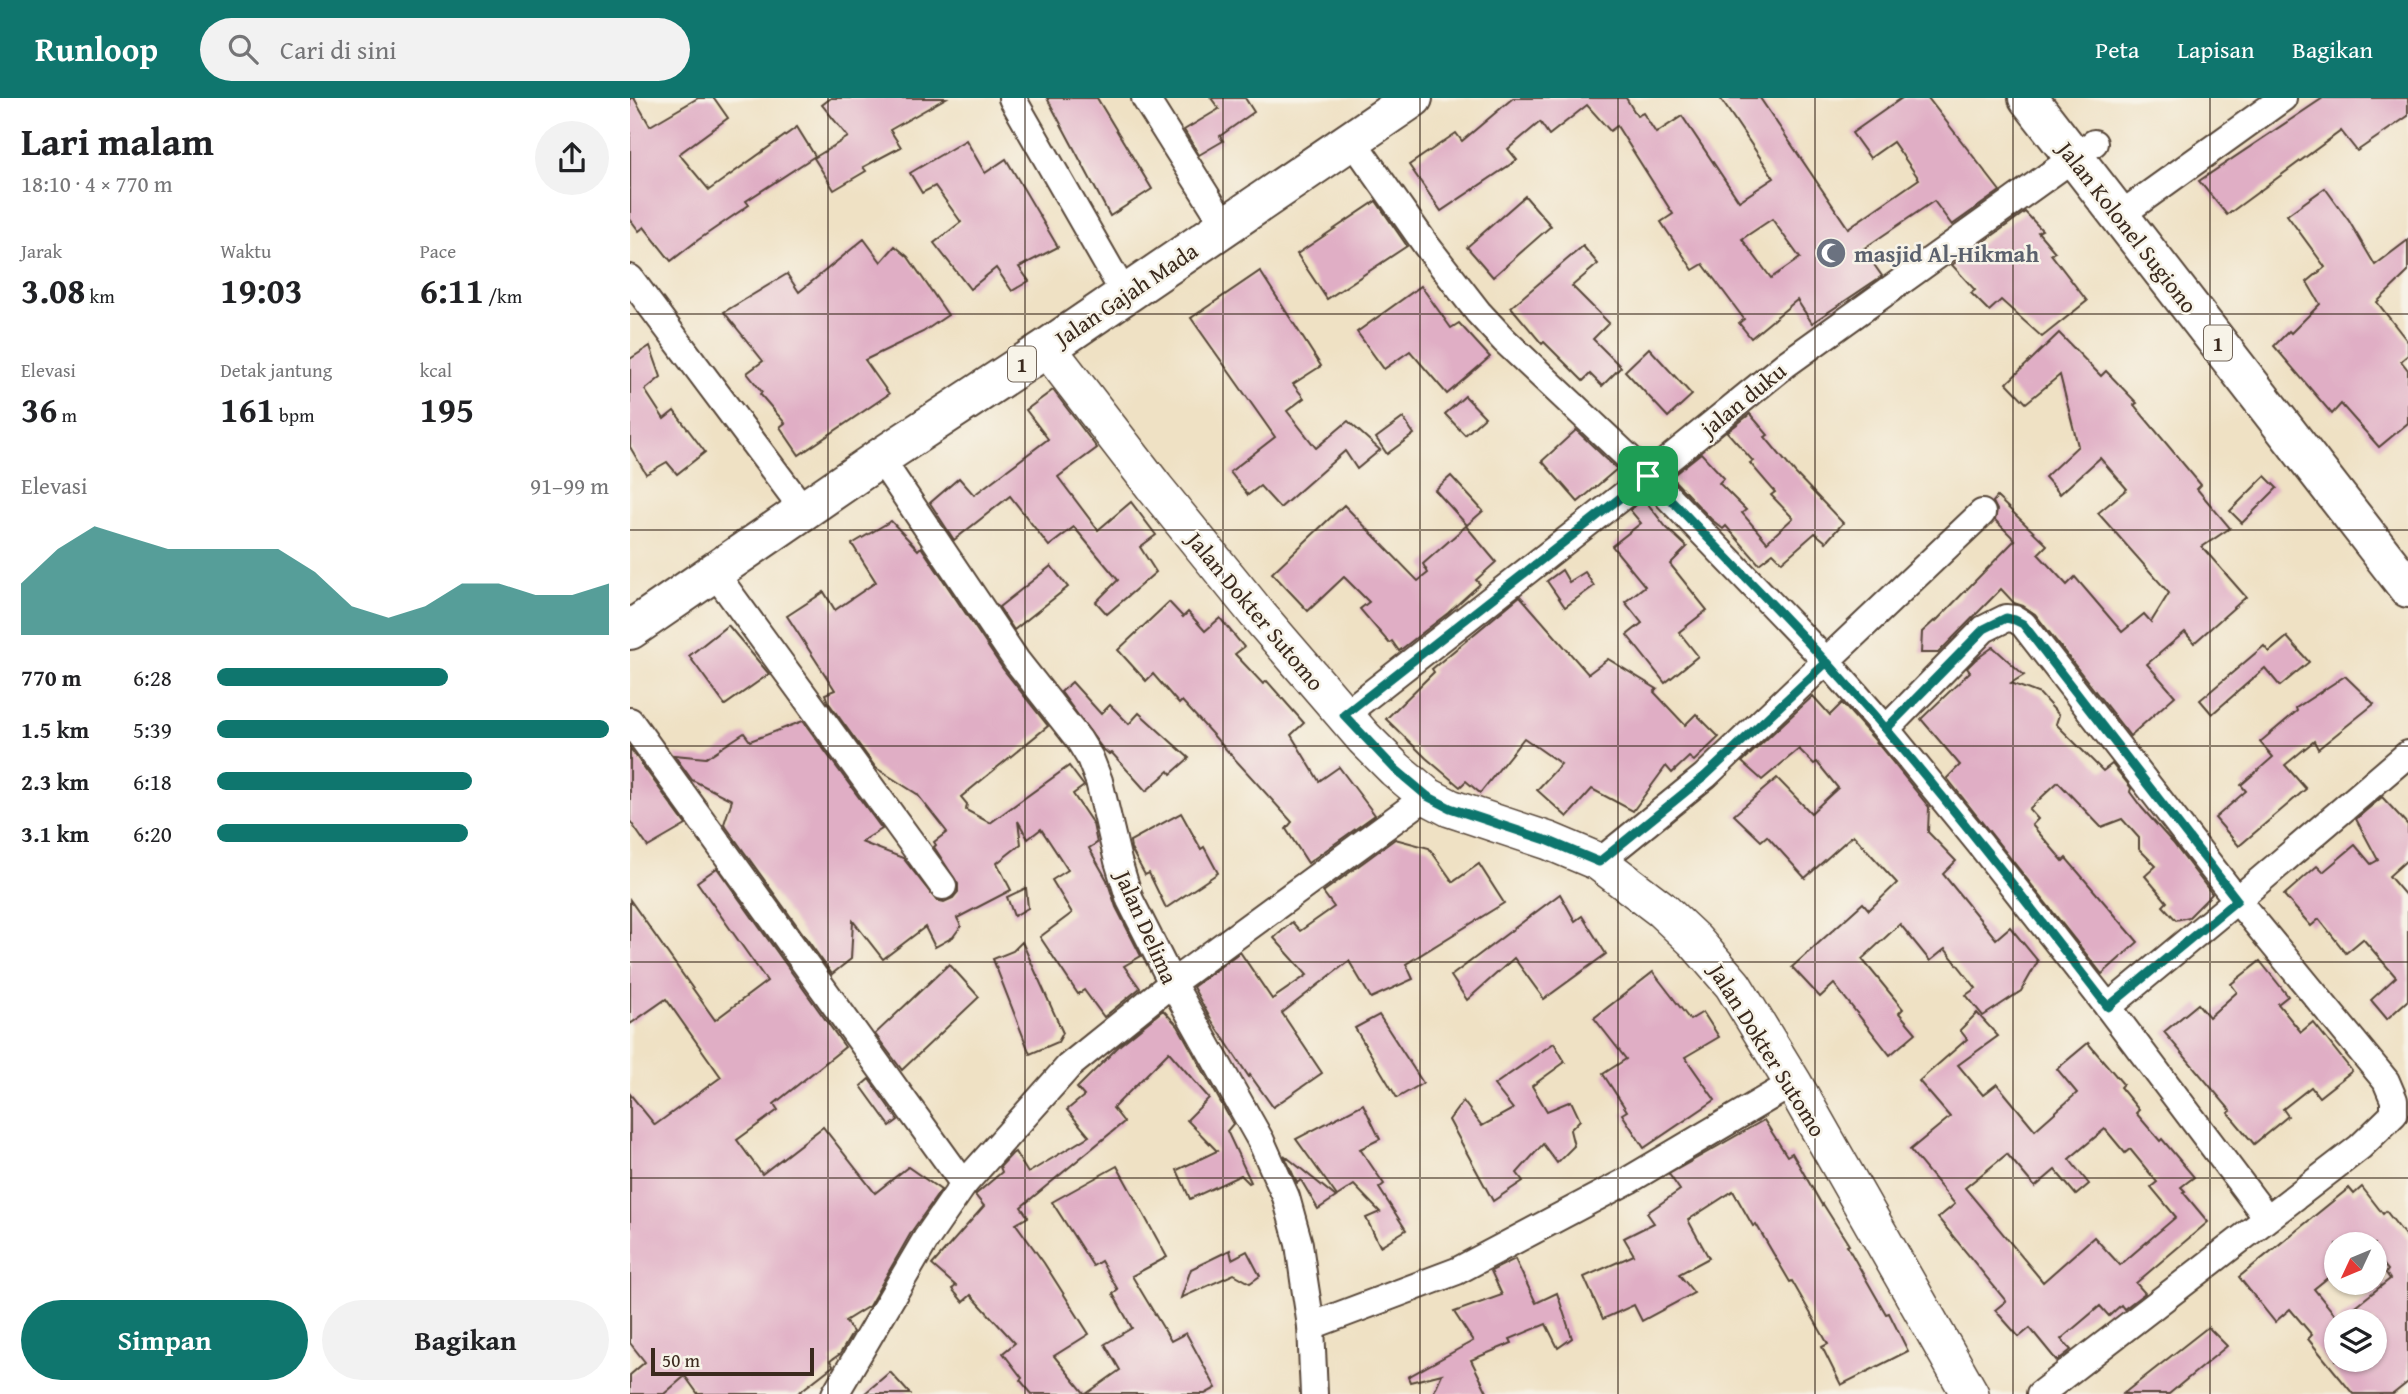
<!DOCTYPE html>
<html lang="id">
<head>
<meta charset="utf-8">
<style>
	:root { --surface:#fff; --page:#f2f2f2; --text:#202124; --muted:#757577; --accent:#0f766e }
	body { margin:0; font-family:"Gentium Book Plus",serif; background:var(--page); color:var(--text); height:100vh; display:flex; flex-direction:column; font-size:26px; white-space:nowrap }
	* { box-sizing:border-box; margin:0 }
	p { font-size:23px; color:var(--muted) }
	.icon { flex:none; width:38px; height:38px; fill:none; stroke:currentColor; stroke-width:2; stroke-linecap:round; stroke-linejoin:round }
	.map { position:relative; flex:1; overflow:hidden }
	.sheet { display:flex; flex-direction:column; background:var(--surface); width:630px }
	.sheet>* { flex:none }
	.needle { width:46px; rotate:226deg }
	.tools { position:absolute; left:1694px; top:1134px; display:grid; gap:14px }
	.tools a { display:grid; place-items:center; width:63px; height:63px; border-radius:50%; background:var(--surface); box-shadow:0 2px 5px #0004; font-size:35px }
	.scale { position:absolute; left:21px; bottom:18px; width:163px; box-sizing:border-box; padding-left:7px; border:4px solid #3b2a1e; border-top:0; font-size:19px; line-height:24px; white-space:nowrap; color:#3b2a1e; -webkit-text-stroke:5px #f7f3e8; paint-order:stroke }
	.pin { position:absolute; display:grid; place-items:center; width:60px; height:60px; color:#fff; margin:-30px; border-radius:14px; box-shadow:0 4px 10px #0006 }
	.round { display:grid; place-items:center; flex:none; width:74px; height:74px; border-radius:37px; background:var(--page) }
	.summary { display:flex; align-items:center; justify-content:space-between; height:119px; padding:0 21px }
	h1 { font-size:38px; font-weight:800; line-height:52px }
	.figures { display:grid; grid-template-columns:repeat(3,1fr); gap:10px; height:119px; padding:7px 21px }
	.figures div { display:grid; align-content:center }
	.figures b { font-size:35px; font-weight:800 }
	.figures small { font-size:19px; font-weight:400 }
	.figures p { font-size:19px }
	.chart { height:196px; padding:14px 21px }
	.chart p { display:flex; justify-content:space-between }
	.chart svg { width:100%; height:126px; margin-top:7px; fill:var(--accent); opacity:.7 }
	.primary-button { display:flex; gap:14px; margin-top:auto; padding:14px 21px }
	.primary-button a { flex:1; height:80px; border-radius:42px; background:var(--accent); color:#fff; font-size:28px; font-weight:800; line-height:80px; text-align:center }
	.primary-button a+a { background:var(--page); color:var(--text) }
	ul { padding:0 21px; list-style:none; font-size:23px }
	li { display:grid; grid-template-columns:112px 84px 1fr; align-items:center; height:52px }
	li i { height:18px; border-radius:9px; background:var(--accent) }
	header { display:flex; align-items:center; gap:42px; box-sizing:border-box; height:98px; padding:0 35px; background:var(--accent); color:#fff }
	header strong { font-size:33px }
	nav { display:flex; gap:38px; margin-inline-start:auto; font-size:24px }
	.search { width:490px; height:63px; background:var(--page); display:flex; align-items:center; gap:18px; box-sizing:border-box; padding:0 24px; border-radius:38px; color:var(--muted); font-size:26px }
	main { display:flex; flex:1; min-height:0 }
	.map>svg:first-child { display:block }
</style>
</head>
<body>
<header>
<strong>Runloop</strong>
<div class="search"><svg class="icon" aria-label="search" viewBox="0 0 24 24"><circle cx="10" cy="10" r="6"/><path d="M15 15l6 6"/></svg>Cari di sini</div>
<nav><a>Peta</a><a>Lapisan</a><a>Bagikan</a></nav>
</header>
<main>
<section class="sheet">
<div class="summary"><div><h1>Lari malam</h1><p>18:10 · 4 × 770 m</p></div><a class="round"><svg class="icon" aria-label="share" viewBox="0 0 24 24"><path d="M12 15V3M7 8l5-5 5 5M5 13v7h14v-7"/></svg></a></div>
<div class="figures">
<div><p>Jarak</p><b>3.08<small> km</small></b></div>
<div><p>Waktu</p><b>19:03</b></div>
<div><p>Pace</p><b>6:11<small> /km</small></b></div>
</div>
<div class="figures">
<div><p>Elevasi</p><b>36<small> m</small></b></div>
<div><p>Detak jantung</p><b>161<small> bpm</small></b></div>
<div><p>kcal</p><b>195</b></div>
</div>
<div class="chart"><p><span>Elevasi</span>91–99 m</p>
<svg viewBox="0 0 160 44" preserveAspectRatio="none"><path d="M0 44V26L10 14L20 6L30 10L40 14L50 14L60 14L70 14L80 22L90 34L100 38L110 34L120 26L130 26L140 30L150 30L160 26V44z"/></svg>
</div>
<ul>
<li><b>770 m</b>6:28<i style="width:59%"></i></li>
<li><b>1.5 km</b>5:39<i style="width:100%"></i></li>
<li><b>2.3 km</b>6:18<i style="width:65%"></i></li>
<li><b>3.1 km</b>6:20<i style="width:64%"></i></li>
</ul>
<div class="primary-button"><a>Simpan</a><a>Bagikan</a></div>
</section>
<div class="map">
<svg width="1778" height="1296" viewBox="0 0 1778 1296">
	<rect width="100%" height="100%" fill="#f7f3e8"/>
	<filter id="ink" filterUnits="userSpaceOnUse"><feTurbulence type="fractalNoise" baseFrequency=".0143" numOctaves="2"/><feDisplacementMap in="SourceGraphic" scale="14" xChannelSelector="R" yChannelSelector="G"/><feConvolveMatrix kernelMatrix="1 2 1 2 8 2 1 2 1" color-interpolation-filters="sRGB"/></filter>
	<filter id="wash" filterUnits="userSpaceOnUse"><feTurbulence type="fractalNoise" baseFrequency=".00686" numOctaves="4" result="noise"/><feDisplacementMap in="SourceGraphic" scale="28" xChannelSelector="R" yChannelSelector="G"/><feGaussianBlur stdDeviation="1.57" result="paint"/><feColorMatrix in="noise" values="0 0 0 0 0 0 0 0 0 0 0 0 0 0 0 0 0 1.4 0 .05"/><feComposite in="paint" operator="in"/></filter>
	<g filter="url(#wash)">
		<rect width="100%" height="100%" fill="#efe1c4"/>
		<g id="blocks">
			<g fill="#e0aec5" fill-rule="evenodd">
				<polygon points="0,0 4,0 20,28 68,0 84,0 98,20 49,56 79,92 167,29 185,58 116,103 119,107 68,142 41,163 14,129 9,133 0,121"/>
				<polygon points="201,0 316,0 260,32 271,49 233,69 236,73 204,92 184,60 218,39 192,7"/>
				<polygon points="417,0 467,0 522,91 480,118"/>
				<polygon points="581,0 615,0 624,14 590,38 593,43 569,57 554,32 589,11"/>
				<path d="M883 0H996L1007 18 1013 15 1026 35 1052 18 1109 103 1144 80 1090 0H1130L1218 130 1289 81 1263 44 1240 60 1222 35 1272 0H1298L1370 93 1322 127 1304 103 1233 151 1252 178 1182 225 1167 202 1121 240 1109 225 1114 221 1073 166 1063 172 1031 124 1043 116 987 28 980 33 957 7 919 37 910 24 878 51 887 62 811 113 779 67 826 35 832 43ZM1142 121 1170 160 1141 180 1112 141Z"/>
				<polygon points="1693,0 1778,0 1778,18 1727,53 1711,33 1597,117 1569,83"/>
				<polygon points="336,42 355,75 376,61 428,149 389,169 399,183 382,193 366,170 340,191 304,145 331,124 305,88 292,95 280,75"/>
				<polygon points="1695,90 1719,123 1745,167 1778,142 1778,174 1747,204 1778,244 1778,257 1771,263 1778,272 1778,325 1749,349 1711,306 1702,316 1644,248 1659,233 1661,235 1690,206 1677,184 1695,169 1657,117"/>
				<polygon points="895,98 921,128 863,179 837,149"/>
				<polygon points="746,103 777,148 697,201 667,156"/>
				<polygon points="1395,114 1412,132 1408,134 1425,154 1421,156 1457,203 1412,239 1371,202 1359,213 1341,195 1345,192 1322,167"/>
				<polygon points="234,141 251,164 265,148 278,159 318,217 293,234 235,262 259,296 169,357 150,329 155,325 130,296 132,294 117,275 133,263 94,214 157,176 169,194"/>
				<polygon points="953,148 968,166 942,188 979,225 963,241 991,269 972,288 960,276 953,283 914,244 912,246 881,209"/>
				<polygon points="630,173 691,268 663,286 674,300 657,313 686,350 718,323 750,352 727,371 715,353 650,410 630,388 618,397 600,374 645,339 561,220"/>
				<polygon points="791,188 821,230 829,225 860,259 817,296 780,253 754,271 727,234"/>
				<polygon points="1429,235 1471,278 1476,273 1507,305 1504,307 1571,387 1567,391 1600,430 1572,449 1616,499 1564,545 1555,534 1517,566 1545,598 1500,638 1405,516 1393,508 1384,505 1371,491 1308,555 1291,555 1292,534 1304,523 1305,524 1385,442 1365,422 1367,412 1363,404 1367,399 1417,447 1408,456 1437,487 1445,479 1492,534 1514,516 1521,524 1539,495 1468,415 1497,391 1470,360 1430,396 1415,379 1448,348 1430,277 1396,305 1377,285"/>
				<polygon points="20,248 31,279 15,292 34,321 44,313 75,354 47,376 37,364 16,376 0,349 0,261"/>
				<polygon points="1019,250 1062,297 1038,319 995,273"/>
				<polygon points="423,292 467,350 428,379 468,432 501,404 526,437 510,449 526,474 477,516 466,504 488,482 444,429 419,448 380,398 324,442 300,405 329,380 344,397 418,341 396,312"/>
				<polygon points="835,298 855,319 835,337 815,316"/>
				<polygon points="1120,316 1138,337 1135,339 1165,375 1213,425 1196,444 1185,435 1152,464 1143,455 1129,466 1096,428 1093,431 1081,421 1041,379 1071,355 1094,380 1089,385 1116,412 1112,415 1137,444 1163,420 1141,397 1145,394 1120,365 1123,363 1097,334"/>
				<polygon points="773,320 784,336 757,356 746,340"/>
				<polygon points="946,332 987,371 948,404 912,363"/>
				<polygon points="821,378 853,413 837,427 805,392"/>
				<polygon points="1635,378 1647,390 1612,425 1600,413"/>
				<polygon points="1014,401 1036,429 1057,449 1040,466 1077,512 1049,534 1068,558 1035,585 997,537 1012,525 995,504 1015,488 982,448 1011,425 1000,412"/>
				<polygon points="714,407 788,483 798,475 793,466 836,428 866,464 846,482 850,486 818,515 769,553 762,543 759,545 730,511 739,504 714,479 678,513 642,475"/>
				<polygon points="261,423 288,452 291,449 373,571 418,628 331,699 337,706 336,712 360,725 439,668 454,688 443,696 463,726 467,745 459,750 477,782 486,809 511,858 494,868 510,890 474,919 454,892 448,896 410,839 442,815 422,782 438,772 411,731 398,741 388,723 391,746 367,765 381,792 327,820 331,828 323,839 305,849 295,829 253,861 223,823 221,861 202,876 94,726 102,702 62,682 44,657 76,660 114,635 120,643 173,623 252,731 231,744 273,760 306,802 314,804 323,800 328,794 328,786 304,749 306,747 304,744 317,734 287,696 246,670 198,604 195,596 205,592 157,518 194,494 205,512 246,484 222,446"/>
				<polygon points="421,468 438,489 384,532 369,509"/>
				<polygon points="932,472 939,484 955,474 964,488 935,509 917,483"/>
				<polygon points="890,498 958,576 978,561 1027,591 1024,594 1055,627 1066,616 1089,639 1064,663 1059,659 1042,675 1036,668 1003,713 962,691 937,719 907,692 931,666 894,640 850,695 836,683 830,689 796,660 756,621 804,574 802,571"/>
				<polygon points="539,504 553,519 558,514 575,533 590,520 614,549 605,556 633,586 637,583 674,625 661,637 689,683 709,669 745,717 678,765 656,731 662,724 552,603 549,606 523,576 516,583 488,552"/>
				<polygon points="98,527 139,576 95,607 59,558"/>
				<polygon points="1657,539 1679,564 1650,588 1635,570 1582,616 1570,602 1634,548 1639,554"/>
				<polygon points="1363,549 1394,577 1381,585 1410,596 1429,617 1426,626 1473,673 1482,666 1501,690 1500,694 1512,710 1543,745 1582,796 1559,819 1546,822 1533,808 1537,804 1515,778 1526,768 1509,751 1509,740 1492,721 1471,729 1428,684 1399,711 1408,721 1402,727 1433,763 1436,760 1508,844 1472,876 1317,680 1330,667 1291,621 1340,574 1337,570 1345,562"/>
				<polygon points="1715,578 1744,606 1688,651 1684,643 1655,667 1676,691 1609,748 1585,720 1616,693 1611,687 1643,659 1630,644 1667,613 1666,610"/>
				<polygon points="442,584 471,616 480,607 499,626 509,615 559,660 541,676 539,673 516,693 482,655 479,656 472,650 431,594"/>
				<polygon points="1183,598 1200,617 1212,605 1244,641 1299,709 1298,734 1326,763 1313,776 1366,841 1380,829 1408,863 1391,893 1353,918 1336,897 1346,890 1315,851 1300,863 1270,826 1232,861 1273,911 1269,915 1286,935 1260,957 1204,886 1190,899 1162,869 1233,805 1239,812 1267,785 1223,737 1175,780 1137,738 1131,743 1104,717 1147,680 1181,715 1208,690 1187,664 1184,666 1169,651 1132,682 1112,664"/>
				<polygon points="0,650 56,727 18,749 0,723"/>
				<polygon points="1752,699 1778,727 1778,761 1759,778 1778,800 1778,902 1757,921 1741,902 1766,879 1733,841 1716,855 1689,821 1681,828 1654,797 1687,768 1693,774 1725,747 1741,766 1748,762 1726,721"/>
				<polygon points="551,715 571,751 574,749 588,775 536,810 519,775 515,777 501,751 500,743"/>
				<polygon points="765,741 799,750 823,784 849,766 874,805 776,866 783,881 741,900 719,863 652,915 692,975 643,1009 620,977 619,979 580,920 563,889 610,854 642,901 677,877 644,840 662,824 670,833 704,809 693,794"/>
				<polygon points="87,770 215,949 144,1006 148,1012 107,1042 132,1076 193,1029 245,1095 278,1069 311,1092 282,1133 239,1208 215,1223 223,1234 210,1256 200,1263 203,1268 167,1296 68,1296 55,1278 34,1296 0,1296 0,1277 15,1264 0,1245 0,996 25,1027 91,979 36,901 0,926 0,802 85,922 137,883 67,784"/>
				<polygon points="396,790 398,810 384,818 377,799"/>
				<polygon points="930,796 945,823 952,818 976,856 914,901 884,860 837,902 821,878"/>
				<polygon points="392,844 433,935 428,944 400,956 363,861 383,853"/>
				<polygon points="1630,863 1658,898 1648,906 1671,934 1683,924 1722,973 1689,999 1681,989 1653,1011 1658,1018 1624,1046 1598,1015 1601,1013 1534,934 1568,906 1579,919 1607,894 1601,886"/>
				<polygon points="319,866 349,899 272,972 245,936"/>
				<polygon points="1023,874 1060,922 1073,914 1089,939 1055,959 1085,1002 1014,1050 992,1016 997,1013 973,976 996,961 964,920"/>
				<polygon points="533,912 548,928 603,1026 597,1033 621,1084 619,1085 611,1077 560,1101 547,1072 587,1053 557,1022 579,1000 539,954 483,1010 494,1024 391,1109 398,1119 386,1126 414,1165 459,1236 424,1258 455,1296 402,1296 390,1282 392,1280 373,1255 385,1245 341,1197 333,1204 322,1191 326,1188 302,1167 354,1108 345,1097 372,1074 370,1069 382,1056 385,1054 398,1075 459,1038 437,1012 454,998 447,990 490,947"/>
				<path d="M1347 915 1368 938 1328 967 1353 997 1367 986 1405 1032 1447 995 1427 971 1458 945 1493 986 1490 989 1509 1012 1506 1015 1530 1043 1532 1041 1564 1079 1551 1089 1555 1093 1553 1094 1578 1124 1506 1185 1515 1195 1494 1211 1491 1207 1479 1218 1470 1208 1431 1241 1441 1252 1427 1263 1400 1230 1389 1239 1365 1212 1376 1203 1308 1120 1325 1106 1280 1052 1320 1019 1289 983 1337 941 1330 932ZM1475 1031 1495 1055 1500 1051 1527 1084 1521 1089 1546 1119 1490 1167 1464 1139 1413 1184 1335 1090 1377 1056 1405 1089 1425 1072 1446 1097 1459 1086 1439 1061Z"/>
				<polygon points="749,917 793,985 767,1000 725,930"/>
				<polygon points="924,945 935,964 902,988 917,1013 941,1003 950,1022 940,1032 944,1048 927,1065 913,1046 887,1075 893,1083 863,1103 819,1022 833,1003 852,1028 883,1011 864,987"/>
				<polygon points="239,981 268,1022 260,1028 231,988"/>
				<polygon points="733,1006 750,1041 730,1051 754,1086 749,1090 776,1132 750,1148 736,1120 750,1114 724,1087 707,1098 666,1041"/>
				<polygon points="1134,1022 1157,1058 1162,1055 1192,1107 1193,1106 1219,1147 1217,1148 1256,1216 1259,1215 1278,1253 1211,1287 1192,1249 1198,1246 1162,1183 1160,1184 1126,1126 1123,1128 1103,1093 1058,1122 1079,1160 1049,1176 1064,1195 1012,1223 1004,1207 973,1221 954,1179 1004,1157 994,1140 1024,1125 1017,1115 1050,1092 1039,1076"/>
				<polygon points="654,1057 706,1099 688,1111 671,1082 667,1085"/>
				<polygon points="487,1068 537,1159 502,1178 541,1243 556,1235 586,1290 575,1296 456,1296 490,1272 475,1246 502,1230 483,1196 488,1192 471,1163 463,1168 422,1104"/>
				<path d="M1732 1089 1753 1116 1756 1113 1778 1141V1284L1763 1296H1723L1678 1241 1682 1237 1660 1211 1645 1224 1609 1179 1719 1090 1724 1096ZM1706 1146H1745V1156L1758 1172 1756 1175 1760 1181 1707 1223H1745V1262H1706V1218L1684 1191 1706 1173Z"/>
				<polygon points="600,1152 602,1161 617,1153 630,1178 620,1185 604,1176 551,1200 561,1171"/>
				<polygon points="885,1161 906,1205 927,1195 942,1240 928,1250 916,1226 880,1241 882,1245 841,1262 858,1296 803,1296 812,1276 780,1284 778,1279 843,1243 824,1214 872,1197 861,1173"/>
				<polygon points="1578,1229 1597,1248 1539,1296 1493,1296"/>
				<polygon points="260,1274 280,1296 234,1296"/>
			</g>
		</g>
	</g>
	<g filter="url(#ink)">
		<use href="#blocks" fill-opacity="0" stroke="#564537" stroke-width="2"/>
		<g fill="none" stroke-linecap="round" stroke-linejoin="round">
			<g stroke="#564537" stroke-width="30">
				<g id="minor">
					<polyline points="382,0 495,197"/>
					<polyline points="515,0 596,129"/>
					<polyline points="722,42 796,147 848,214 874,242 1018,378 1197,564 1256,631 1350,746 1478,909 1637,1120"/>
					<polyline points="1489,118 1653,0"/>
					<polyline points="0,180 164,399 165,418"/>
					<polyline points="250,360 386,562 449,642 460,660 469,683 488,763 500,802 542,885 631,1043 656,1099 669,1146 674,1182 681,1228 684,1296"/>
					<polyline points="84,474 313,788"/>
					<polyline points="714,617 1018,378 1156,266 1464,45"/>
					<polyline points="0,623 334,1086"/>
					<polyline points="1256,631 1354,531 1376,520 1385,521 1393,526 1607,802 1478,909"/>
					<polyline points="969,764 1075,678 1352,415"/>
					<polyline points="681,1228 827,1173 999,1082 1163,985"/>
					<polyline points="205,1296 296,1141 334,1086 439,968 542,885 797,698"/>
					<polyline points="1410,1296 1730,1049 1764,1016 1764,1002 1756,983 1607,802 1778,656"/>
				</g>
			</g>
			<g stroke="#564537" stroke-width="40">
				<polyline id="secondary" points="417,250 525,390 629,518 734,640 765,671 797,698 820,710 919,743 969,764 1031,811 1065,843 1103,887 1163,985 1340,1296"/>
			</g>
			<g stroke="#564537" stroke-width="42">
				<g id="trunk">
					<polyline points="1398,0 1778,490"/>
					<polyline points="0,532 250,360 417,250 783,0"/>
				</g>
			</g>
			<use href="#minor" stroke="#fff" stroke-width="26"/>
			<use href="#secondary" stroke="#fff" stroke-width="37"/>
			<use href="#trunk" stroke="#fff" stroke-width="38"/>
		</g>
	</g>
	<g fill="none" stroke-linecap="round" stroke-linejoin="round" filter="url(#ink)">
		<g stroke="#fff" stroke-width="14">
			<path id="route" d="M1018 378 714 617 765 671 797 698 820 710 919 743 969 764 1075 678 1197 564 1256 631 1354 531 1376 520 1385 522 1393 526 1607 802 1478 909C1405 815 1333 721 1255 630 1180 543 1098 461 1018 378"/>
		</g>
		<use href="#route" stroke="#0f766e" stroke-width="9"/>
	</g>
	<path fill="none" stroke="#3b2a1e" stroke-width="2" stroke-opacity="0.55" d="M198 0V1296M395 0V1296M593 0V1296M790 0V1296M988 0V1296M1185 0V1296M1383 0V1296M1580 0V1296M0 216H1778M0 432H1778M0 648H1778M0 864H1778M0 1080H1778"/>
	<defs>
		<g id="mosque-disc" transform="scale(1.575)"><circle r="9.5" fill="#6b7280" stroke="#f7f3e8"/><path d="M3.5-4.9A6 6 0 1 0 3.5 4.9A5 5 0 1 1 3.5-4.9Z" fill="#fff"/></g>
	</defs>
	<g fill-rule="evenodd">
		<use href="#mosque-disc" x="1201" y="155"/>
	</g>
	<g text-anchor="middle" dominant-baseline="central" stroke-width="5" stroke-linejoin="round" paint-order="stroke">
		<g fill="#f7f3e8" stroke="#73665b" stroke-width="2">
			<rect x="1574" y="227.5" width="28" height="35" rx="5"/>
			<rect x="378" y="248.5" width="28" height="35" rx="5"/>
		</g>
		<g font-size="21" font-weight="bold" fill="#3b2a1e">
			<text x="1588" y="245">1</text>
			<text x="392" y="266">1</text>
		</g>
		<g font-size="23" fill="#3b2a1e" stroke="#f7f3e8">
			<text transform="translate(1498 129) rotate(52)">Jalan Kolonel Sugiono</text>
			<text transform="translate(496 196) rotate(-34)">Jalan Gajah Mada</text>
			<text transform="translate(1113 301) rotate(-39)">jalan duku</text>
			<text transform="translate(626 513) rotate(50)">Jalan Dokter Sutomo</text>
			<text transform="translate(517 829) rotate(66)">Jalan Delima</text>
			<text transform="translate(1138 952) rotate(58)">Jalan Dokter Sutomo</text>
		</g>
		<g font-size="23" font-weight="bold" fill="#5b616d" stroke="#f7f3e8" text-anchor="start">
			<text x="1224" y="155">masjid Al-Hikmah</text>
		</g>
	</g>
</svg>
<div class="tools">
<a><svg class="needle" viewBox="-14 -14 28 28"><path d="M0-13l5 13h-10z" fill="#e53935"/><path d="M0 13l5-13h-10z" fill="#757577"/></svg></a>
<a><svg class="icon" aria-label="layers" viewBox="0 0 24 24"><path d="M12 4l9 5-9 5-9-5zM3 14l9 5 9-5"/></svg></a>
</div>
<div class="scale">50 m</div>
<div class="pin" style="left:1018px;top:378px;background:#1e9e55"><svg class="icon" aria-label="arrive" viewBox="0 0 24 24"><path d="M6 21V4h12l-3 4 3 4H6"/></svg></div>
</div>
</main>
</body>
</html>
